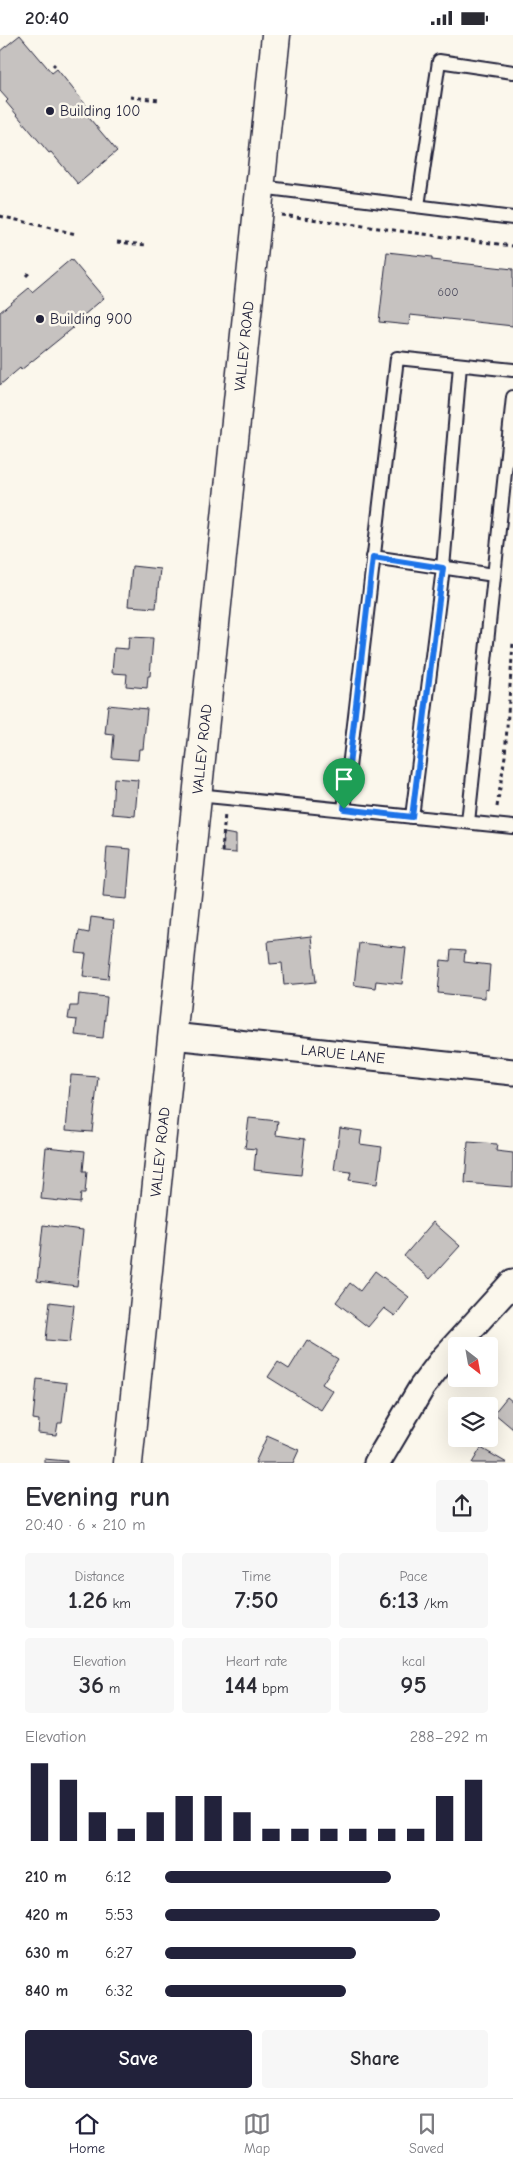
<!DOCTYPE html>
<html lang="en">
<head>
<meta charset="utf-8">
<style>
	:root { --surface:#fff; --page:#f7f7f7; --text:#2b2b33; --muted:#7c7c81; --line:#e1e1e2; --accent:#22223b }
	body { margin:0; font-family:"Comic Neue",sans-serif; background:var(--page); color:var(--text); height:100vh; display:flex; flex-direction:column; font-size:19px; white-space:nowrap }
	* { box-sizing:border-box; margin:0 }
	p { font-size:16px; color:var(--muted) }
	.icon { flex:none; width:28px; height:28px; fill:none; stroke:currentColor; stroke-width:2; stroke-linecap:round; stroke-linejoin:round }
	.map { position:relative; height:1428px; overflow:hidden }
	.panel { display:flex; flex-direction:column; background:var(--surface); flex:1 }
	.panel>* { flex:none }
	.needle { width:32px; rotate:149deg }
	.controls { position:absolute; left:448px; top:1302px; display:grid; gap:10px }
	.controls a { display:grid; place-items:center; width:50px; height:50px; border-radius:5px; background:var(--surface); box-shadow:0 5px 20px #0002; font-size:25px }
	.pin { position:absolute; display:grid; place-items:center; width:42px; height:42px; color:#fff; margin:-51px -21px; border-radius:50% 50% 50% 0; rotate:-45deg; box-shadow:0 0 5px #0007 }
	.pin .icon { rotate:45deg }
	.round { display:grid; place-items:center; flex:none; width:52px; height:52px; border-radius:5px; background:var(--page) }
	.headline { display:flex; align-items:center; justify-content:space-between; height:85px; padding:0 25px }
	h1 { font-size:28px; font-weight:700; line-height:38px }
	.stats { display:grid; grid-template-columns:repeat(3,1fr); gap:8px; height:85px; padding:5px 25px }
	.stats div { display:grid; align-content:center; border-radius:5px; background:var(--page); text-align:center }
	.stats b { font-size:25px; font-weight:700 }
	.stats small { font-size:14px; font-weight:400 }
	.stats p { font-size:14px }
	.chart { height:140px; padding:10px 25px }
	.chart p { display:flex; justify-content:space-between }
	.chart svg { width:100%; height:90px; margin-top:5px; stroke:var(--accent); stroke-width:6 }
	.cta { display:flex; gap:10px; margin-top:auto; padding:10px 25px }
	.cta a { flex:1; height:58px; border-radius:5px; background:var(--accent); color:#fff; font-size:20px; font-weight:700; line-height:58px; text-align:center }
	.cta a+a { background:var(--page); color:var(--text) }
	ul { padding:0 25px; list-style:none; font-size:16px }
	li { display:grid; grid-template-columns:80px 60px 1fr; align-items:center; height:38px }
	li i { height:12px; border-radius:6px; background:var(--accent) }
	.status { display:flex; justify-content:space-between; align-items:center; height:35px; padding:0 25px; background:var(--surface); direction:ltr }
	.status svg { height:14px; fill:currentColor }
	.dock { display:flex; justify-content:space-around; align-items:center; height:70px; border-top:1px solid var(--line); background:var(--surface); font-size:14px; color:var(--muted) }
	.dock a { display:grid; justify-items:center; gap:2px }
	.dock .selected { color:var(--accent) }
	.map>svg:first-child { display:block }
</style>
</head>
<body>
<div class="status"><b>20:40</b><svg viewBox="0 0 49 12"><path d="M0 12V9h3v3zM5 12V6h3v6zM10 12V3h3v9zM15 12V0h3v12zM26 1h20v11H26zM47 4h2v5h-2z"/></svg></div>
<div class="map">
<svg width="513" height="1428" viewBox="0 0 513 1428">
	<rect width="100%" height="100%" fill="#fbf7ec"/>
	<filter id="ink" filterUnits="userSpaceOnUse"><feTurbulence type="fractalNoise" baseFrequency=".02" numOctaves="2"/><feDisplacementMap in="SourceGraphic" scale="10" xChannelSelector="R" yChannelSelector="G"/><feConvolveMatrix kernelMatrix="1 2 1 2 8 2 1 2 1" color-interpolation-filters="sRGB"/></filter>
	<g filter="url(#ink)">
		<g fill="#c6c2c0" stroke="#22223b">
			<polygon points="20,0 52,38 57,34 89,74 85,78 117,116 78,149 51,117 49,118 6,67 8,65 0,56 0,16"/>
			<polygon points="387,217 432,222 432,225 513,234 513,291 410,280 409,290 379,287"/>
			<polygon points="71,224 104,263 71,291 73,293 21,335 20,333 0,350 0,277 29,253 32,257"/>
			<polygon points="132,531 160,534 156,573 128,571"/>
			<polygon points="129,602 153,603 150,641 148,641 147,653 126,651 127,639 112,638 114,613 128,614"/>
			<polygon points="108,670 147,674 143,714 139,714 138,725 112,723 114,700 105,699"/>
			<polygon points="114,743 138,745 135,781 112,779"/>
			<polygon points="224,798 236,800 236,818 222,817"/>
			<polygon points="107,812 131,814 127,864 103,862"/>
			<polygon points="91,882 114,885 108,944 83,941 86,919 76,918 79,896 89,898"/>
			<polygon points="311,901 316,947 284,950 282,928 270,929 268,906"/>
			<polygon points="359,908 406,913 402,949 376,946 375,953 354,950"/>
			<polygon points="451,915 465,916 464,927 490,930 488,955 485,954 485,963 438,958 441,925 450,926"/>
			<polygon points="79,959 107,962 103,1003 75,1000 77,985 68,984 70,971 78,971"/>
			<polygon points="71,1040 98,1042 92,1097 66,1095"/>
			<polygon points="249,1083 278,1086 276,1100 305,1104 301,1140 254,1135 256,1114 245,1113"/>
			<polygon points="340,1093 362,1096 360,1109 382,1112 377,1149 349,1145 351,1137 334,1135"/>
			<polygon points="468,1107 497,1109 496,1116 513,1118 513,1152 465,1148"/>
			<polygon points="46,1112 85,1116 83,1136 87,1136 85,1158 81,1158 80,1168 41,1164"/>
			<polygon points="433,1187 460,1211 430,1244 404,1221"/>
			<polygon points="43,1190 83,1195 77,1251 37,1246"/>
			<polygon points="375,1236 409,1262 395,1281 384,1273 368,1292 336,1267 350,1248 360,1256"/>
			<polygon points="50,1267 74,1270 70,1307 46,1305"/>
			<polygon points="307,1305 338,1324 322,1349 333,1356 321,1375 268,1342 278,1327 289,1334"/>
			<polygon points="37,1344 67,1348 62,1388 58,1388 56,1400 38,1398 39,1385 33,1384"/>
			<polygon points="507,1362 513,1367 513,1394 494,1378"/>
			<polygon points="267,1401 299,1415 293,1428 255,1428"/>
			<polygon points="481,1413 507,1428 472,1428"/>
			<polygon points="44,1424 67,1426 67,1428 44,1428"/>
		</g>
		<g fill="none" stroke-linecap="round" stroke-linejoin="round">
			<g stroke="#22223b" stroke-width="16">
				<g id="lane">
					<polyline points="260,152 513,183"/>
					<polyline points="418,171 439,26 513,37"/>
					<polyline points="373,522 494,540"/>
					<polyline points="197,760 513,792"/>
					<polyline points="344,775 397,323 513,335"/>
					<polyline points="412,782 443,533 460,330"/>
					<polyline points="468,787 513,362"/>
				</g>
			</g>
			<g stroke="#22223b" stroke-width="29">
				<g id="street">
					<polyline points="172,1001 513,1037"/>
					<polyline points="377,1428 422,1352 444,1323 513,1247"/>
				</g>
			</g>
			<g stroke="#22223b" stroke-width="31">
				<polyline id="secondary" points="128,1428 276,0"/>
			</g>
			<g stroke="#22223b" stroke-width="3" stroke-dasharray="4 4" stroke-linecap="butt">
				<polyline points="53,31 55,29"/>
				<polyline points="130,62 160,65"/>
				<polyline points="90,77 93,74"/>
				<polyline points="281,180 513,211"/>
				<polyline points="0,181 76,199"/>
				<polyline points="117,207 146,210"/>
				<polyline points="26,241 30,237"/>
				<polyline points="497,772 505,721 513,608"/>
				<polyline points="222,817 225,778"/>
			</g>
			<use href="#lane" stroke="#fbf7ec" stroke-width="12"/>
			<use href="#street" stroke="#fbf7ec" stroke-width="25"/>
			<use href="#secondary" stroke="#fbf7ec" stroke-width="28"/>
		</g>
	</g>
	<g fill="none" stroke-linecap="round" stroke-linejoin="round" filter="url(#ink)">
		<g stroke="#fff" stroke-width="10">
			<polygon id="route" points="373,522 443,533 412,782 344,774"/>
		</g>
		<use href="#route" stroke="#1a73e8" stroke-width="6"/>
	</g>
	<g fill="#22223b" stroke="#fbf7ec" stroke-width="2">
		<circle cx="50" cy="76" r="5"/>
		<circle cx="40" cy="284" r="5"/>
	</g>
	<g text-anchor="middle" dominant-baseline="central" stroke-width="5" stroke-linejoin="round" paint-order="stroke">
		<g font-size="12" fill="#4b4a5c">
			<text x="448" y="257">600</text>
		</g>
		<g font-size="15" fill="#22223b" stroke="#fbf7ec" text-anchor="start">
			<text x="60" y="76">Building 100</text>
			<text x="50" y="284">Building 900</text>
		</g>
		<g font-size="15" fill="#22223b" stroke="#fbf7ec">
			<text transform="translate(244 311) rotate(-84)">VALLEY ROAD</text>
			<text transform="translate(202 714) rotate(-84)">VALLEY ROAD</text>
			<text transform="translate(343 1019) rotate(6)">LARUE LANE</text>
			<text transform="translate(160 1117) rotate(-84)">VALLEY ROAD</text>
		</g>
	</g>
</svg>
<div class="controls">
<a><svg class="needle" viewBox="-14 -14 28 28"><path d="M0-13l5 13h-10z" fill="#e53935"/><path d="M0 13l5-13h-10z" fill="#7c7c81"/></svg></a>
<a><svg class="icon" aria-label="layers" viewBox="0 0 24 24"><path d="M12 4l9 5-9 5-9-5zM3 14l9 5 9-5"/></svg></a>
</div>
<div class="pin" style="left:344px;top:774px;background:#1e9e55"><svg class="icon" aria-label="arrive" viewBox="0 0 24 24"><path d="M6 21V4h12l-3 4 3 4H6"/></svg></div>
</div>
<section class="panel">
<div class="headline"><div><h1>Evening run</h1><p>20:40 · 6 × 210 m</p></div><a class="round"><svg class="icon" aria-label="share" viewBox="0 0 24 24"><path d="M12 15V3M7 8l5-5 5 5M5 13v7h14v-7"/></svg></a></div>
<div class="stats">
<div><p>Distance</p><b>1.26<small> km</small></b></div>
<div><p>Time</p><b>7:50</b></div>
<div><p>Pace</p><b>6:13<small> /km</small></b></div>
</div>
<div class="stats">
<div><p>Elevation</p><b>36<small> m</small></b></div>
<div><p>Heart rate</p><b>144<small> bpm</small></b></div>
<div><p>kcal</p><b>95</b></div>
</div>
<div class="chart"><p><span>Elevation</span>288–292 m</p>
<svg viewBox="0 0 160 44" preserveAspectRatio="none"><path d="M5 44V6M15 44V14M25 44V30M35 44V38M45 44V30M55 44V22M65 44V22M75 44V30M85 44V38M95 44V38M105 44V38M115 44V38M125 44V38M135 44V38M145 44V22M155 44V14"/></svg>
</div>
<ul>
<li><b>210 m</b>6:12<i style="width:70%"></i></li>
<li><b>420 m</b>5:53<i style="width:85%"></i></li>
<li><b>630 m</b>6:27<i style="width:59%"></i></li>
<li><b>840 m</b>6:32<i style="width:56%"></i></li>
</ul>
<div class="cta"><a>Save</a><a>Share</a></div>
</section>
<nav class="dock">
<a class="selected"><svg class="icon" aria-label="home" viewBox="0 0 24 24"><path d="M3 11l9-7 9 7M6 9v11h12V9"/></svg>Home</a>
<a><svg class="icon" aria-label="map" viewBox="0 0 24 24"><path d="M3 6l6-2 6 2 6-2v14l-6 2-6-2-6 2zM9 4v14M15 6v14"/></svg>Map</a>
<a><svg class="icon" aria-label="saved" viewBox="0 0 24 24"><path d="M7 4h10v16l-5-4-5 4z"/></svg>Saved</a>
</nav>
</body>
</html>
